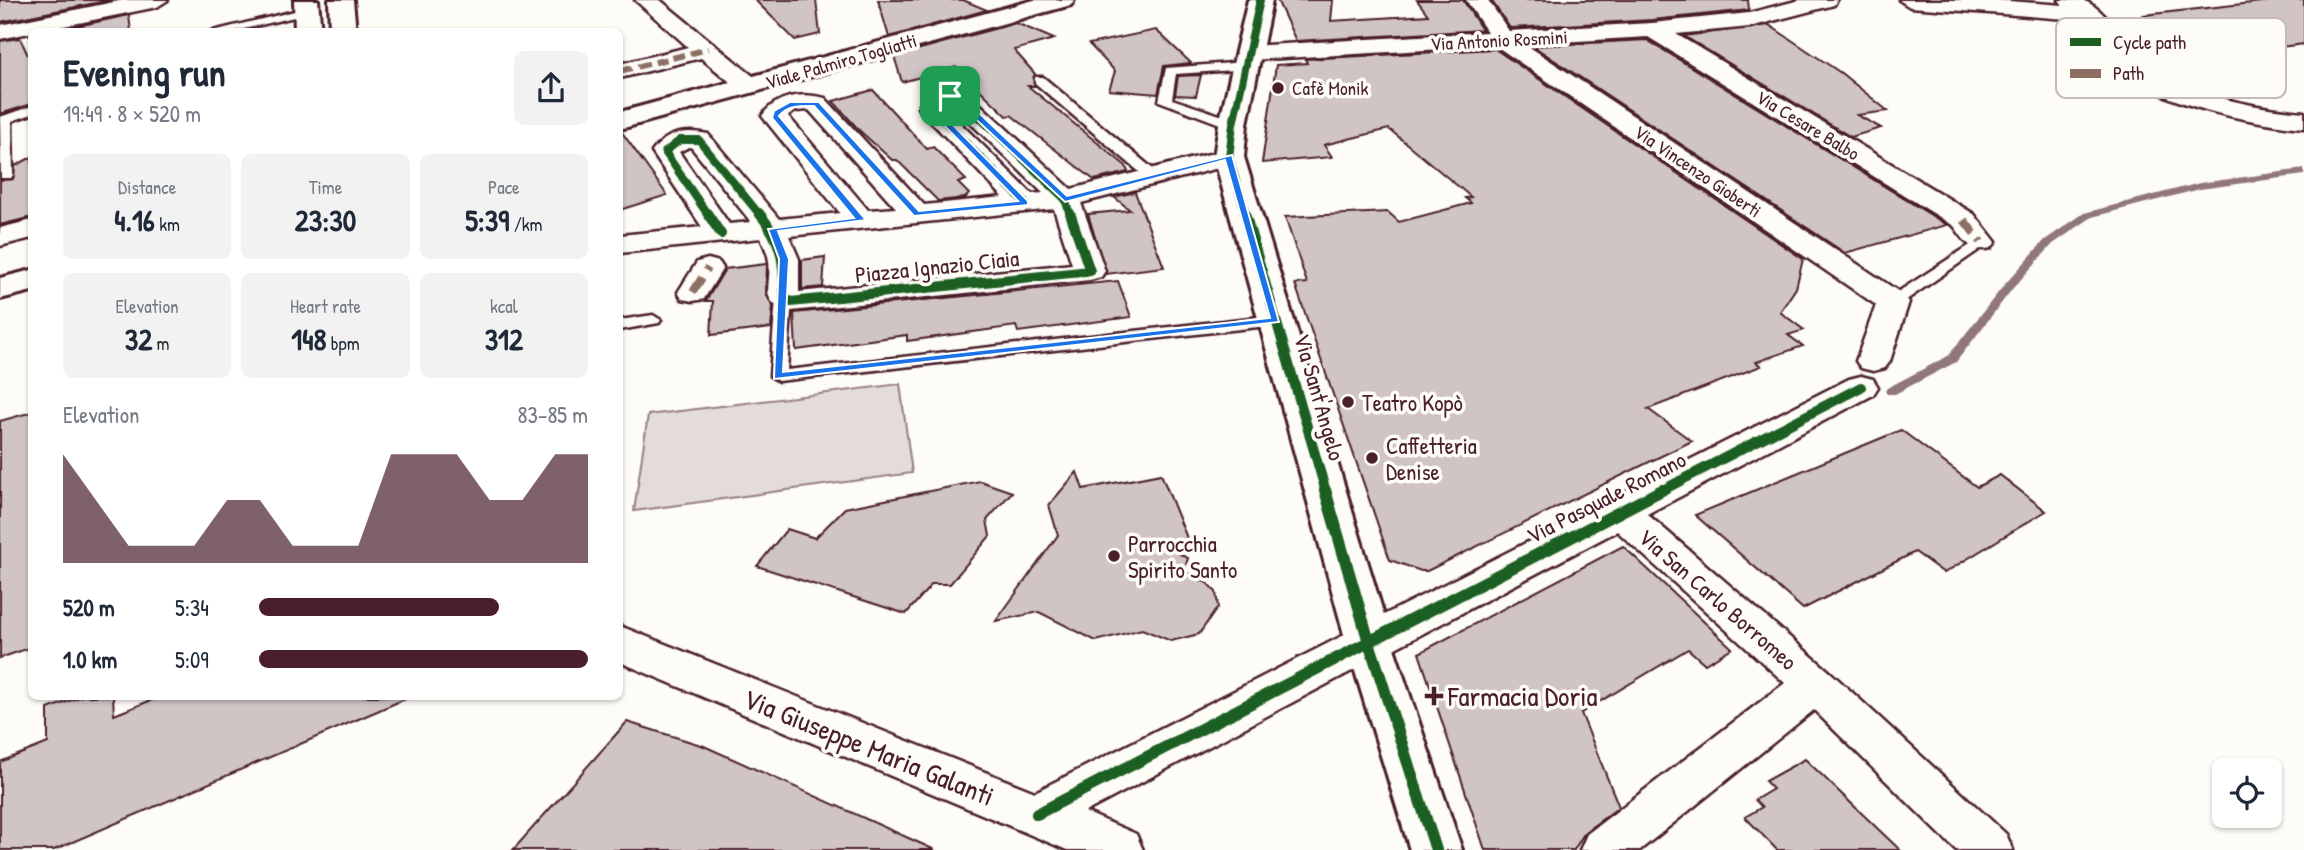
<!DOCTYPE html>
<html lang="en">
<head>
<meta charset="utf-8">
<style>
	:root { --surface:#fff; --page:#f2f2f3; --text:#1f2937; --muted:#747a83; --accent:#4a1f2b }
	body { margin:0; font-family:"Patrick Hand",sans-serif; background:var(--page); color:var(--text); height:100vh; display:flex; flex-direction:column; font-size:26px; white-space:nowrap }
	* { box-sizing:border-box; margin:0 }
	p { font-size:23px; color:var(--muted) }
	.icon { flex:none; width:38px; height:38px; fill:none; stroke:currentColor; stroke-width:2; stroke-linecap:round; stroke-linejoin:round }
	.map { position:relative; flex:1; overflow:hidden }
	.side { position:absolute; left:28px; top:28px; width:595px; height:672px; display:flex; flex-direction:column; background:var(--surface); border-radius:10px; box-shadow:0 2px 5px #0004 }
	.side>* { flex:none }
	.buttons { position:absolute; left:2212px; top:758px; display:grid; gap:14px }
	.buttons a { display:grid; place-items:center; width:70px; height:70px; border-radius:10px; background:var(--surface); box-shadow:0 2px 5px #0004; font-size:35px }
	.pin { position:absolute; display:grid; place-items:center; width:60px; height:60px; color:#fff; margin:-30px; border-radius:14px; box-shadow:0 4px 10px #0006 }
	.round { display:grid; place-items:center; flex:none; width:74px; height:74px; border-radius:10px; background:var(--page) }
	.head { display:flex; align-items:center; justify-content:space-between; height:119px; padding:0 35px }
	h1 { font-size:38px; font-weight:700; line-height:52px }
	.stats { display:grid; grid-template-columns:repeat(3,1fr); gap:10px; height:119px; padding:7px 35px }
	.stats div { display:grid; align-content:center; border-radius:10px; background:var(--page); text-align:center }
	.stats b { font-size:30px; font-weight:700 }
	.stats small { font-size:19px; font-weight:400 }
	.stats p { font-size:19px }
	.chart { height:196px; padding:14px 35px }
	.chart p { display:flex; justify-content:space-between }
	.chart svg { width:100%; height:126px; margin-top:7px; fill:var(--accent); opacity:.7 }
	ul { padding:0 35px; list-style:none; font-size:23px }
	li { display:grid; grid-template-columns:112px 84px 1fr; align-items:center; height:52px }
	li i { height:18px; border-radius:9px; background:var(--accent) }
	.map>svg:first-child { display:block }
</style>
</head>
<body>
<div class="map">
<svg width="2304" height="850" viewBox="0 0 2304 850">
	<rect width="100%" height="100%" fill="#fdfcf7"/>
	<filter id="ink" filterUnits="userSpaceOnUse"><feTurbulence type="fractalNoise" baseFrequency=".0143" numOctaves="2"/><feDisplacementMap in="SourceGraphic" scale="14" xChannelSelector="R" yChannelSelector="G"/><feConvolveMatrix kernelMatrix="1 2 1 2 8 2 1 2 1" color-interpolation-filters="sRGB"/></filter>
	<g filter="url(#ink)">
		<polygon fill="#e3dcda" stroke="#967e82" stroke-width="2" points="900,384 912,473 634,511 648,415"/>
		<g fill="none" stroke-linecap="round" stroke-linejoin="round">
			<polygon fill="#91777b" fill-rule="evenodd" points="2304,169 2304,175 2200,189 2092,217 2053,244 2013,288 1956,362 1895,394 1887,394 1885,391 1887,388 1948,356 2005,284 2045,240 2084,213 2200,183"/>
		</g>
		<g fill="#d0c5c4" stroke="#4a1f2b" stroke-width="2">
			<polygon points="0,0 111,0 0,22"/>
			<polygon points="755,0 816,0 820,34 795,40"/>
			<polygon points="878,0 963,0 987,10 889,37"/>
			<polygon points="1277,0 1333,0 1331,21 1428,15 1417,0 1463,0 1482,30 1296,41"/>
			<polygon points="1491,0 1748,0 1749,10 1652,20 1510,28"/>
			<polygon points="2279,0 2304,0 2304,44 2218,55 2144,15"/>
			<polygon points="129,15 131,32 50,32"/>
			<polygon points="1016,23 1054,39 1014,50 1035,74 1035,86 1028,86 1126,166 1128,172 1094,180 1011,115 1007,116 956,67 902,82 894,56"/>
			<polygon points="1769,25 1841,73 1888,111 1857,115 1881,128 1851,137 1684,36"/>
			<polygon points="1156,30 1191,63 1164,66 1158,94 1109,90 1115,71 1089,44"/>
			<polygon points="20,38 32,64 32,104 0,114 0,41"/>
			<polygon points="1647,40 1947,225 1845,253 1533,46"/>
			<polygon points="1495,49 1803,259 1796,288 1780,312 1804,330 1788,335 1803,346 1756,362 1761,366 1648,409 1692,441 1427,571 1421,571 1390,560 1295,284 1307,283 1285,217 1388,212 1399,222 1471,203 1465,198 1471,197 1389,129 1324,145 1332,157 1262,163 1276,65 1307,63 1305,59"/>
			<polygon points="1201,75 1196,96 1175,95 1178,76"/>
			<polygon points="873,90 927,149 933,147 966,180 958,183 969,194 965,198 938,201 897,160 892,160 860,131 833,101"/>
			<polygon points="620,131 621,131 667,195 620,210"/>
			<polygon points="32,157 32,217 0,225 0,180 13,179 15,166"/>
			<polygon points="1135,192 1164,267 1106,274 1088,214 1130,210 1114,197"/>
			<polygon points="825,257 823,287 802,289 802,260"/>
			<polygon points="767,264 766,293 773,306 771,328 711,335 713,301 706,301 725,269"/>
			<polygon points="1118,281 1131,317 1018,332 1016,326 907,341 907,335 796,350 794,313"/>
			<polygon points="32,412 32,647 0,658 0,421"/>
			<polygon points="1901,430 1977,487 2000,475 2046,511 1944,573 1915,552 1803,609 1695,515"/>
			<polygon points="1077,472 1083,489 1161,474 1187,538 1175,552 1188,558 1184,571 1207,583 1216,592 1218,607 1199,634 1171,641 1142,629 1096,641 1039,612 996,621 1058,535 1049,505"/>
			<polygon points="980,481 1012,492 987,520 990,536 950,584 932,584 906,614 757,566 787,529 815,538 845,508"/>
			<polygon points="1623,546 1732,648 1705,664 1688,649 1581,713 1619,807 1585,832 1574,850 1485,850 1419,653"/>
			<polygon points="82,696 113,696 114,715 162,696 412,696 54,850 0,850 0,762 48,743 48,709"/>
			<polygon points="627,722 704,746 935,850 513,850"/>
			<polygon points="1805,759 1900,850 1777,850 1745,817 1762,807 1755,800 1773,789 1765,781"/>
		</g>
		<g fill="none" stroke-linecap="round" stroke-linejoin="round">
			<g stroke="#4a1f2b" stroke-width="5">
				<g id="lane">
					<polygon points="307,8 311,9 311,13 231,32 209,32"/>
					<polygon points="1245,62 1249,63 1249,69 1176,74 1172,99 1238,121 1238,127 1228,127 1159,101 1166,68"/>
					<polygon points="1035,77 1043,77 1159,174 1159,180 1149,180 1035,83"/>
					<polygon points="32,106 32,114 12,121 13,175 11,178 1,178 0,117"/>
					<polygon points="1981,238 1986,239 1986,245 1899,305 1887,305 1885,302 1887,299"/>
					<polygon points="784,293 792,298 787,370 1276,315 1284,320 1276,325 778,381 770,376 776,298"/>
					<polygon points="653,315 661,320 659,323 620,330 620,320"/>
				</g>
			</g>
			<g stroke="#4a1f2b" stroke-width="5">
				<g id="street">
					<polygon points="124,0 168,0 157,7 0,39 0,25"/>
					<polygon points="635,0 660,0 759,81 762,86 759,91 741,91 701,58 620,78 620,64 688,47"/>
					<path d="M1466 0H1488L1509 31 1652 23 1749 13 1800 0H1837L1834 5 1750 27 1676 34 1974 214 1996 242 1991 248C1971 253 1965 241 1954 226L1648 37 1525 44 1904 295 1909 302 1890 361 1885 368 1873 371 1861 368 1856 361 1876 305 1496 46 1248 60 1240 58 1236 53 1240 48 1248 46 1487 32Z"/>
					<path d="M1899 0H1996L2063 5 2059 0C2067 0 2079 0 2085 1 2114 14 2125 54 2155 71 2199 96 2254 108 2304 112V128C2252 123 2167 107 2126 73 2108 58 2096 37 2080 20L1910 7Z"/>
					<path d="M958 90 967 92 1071 189 1229 149 1238 151 1242 157 1238 163 1081 203 1105 271 1101 277 1090 280 791 311C757 303 772 286 769 261 768 253 764 245 761 238L620 253V235L702 227 652 152C666 132 685 129 708 134L779 219 840 213 762 116C776 95 801 92 825 98L924 205 1003 197 918 108 926 95ZM952 105 1043 193 1032 194 944 107ZM809 110 896 208 868 210 788 116 796 111ZM689 147H691L751 222 729 224 679 152ZM1054 209 1072 264 799 292V259L789 236Z"/>
					<polygon points="32,220 32,238 0,246 0,228"/>
					<polygon points="708,259 719,262 723,268 704,299 693,301 682,299 678,292 697,262"/>
					<polygon points="1861,376 1873,379 1878,387 1873,395 1647,514 1830,672 2006,834 2013,850 1956,850 1814,710 1640,850 1580,850 1587,834 1785,683 1617,531 1085,812 1136,834 1143,850 1067,850 620,662 620,626 1035,792 1849,379"/>
				</g>
			</g>
			<g stroke="#4a1f2b" stroke-width="6">
				<g id="secondary">
					<polygon points="294,0 318,0 321,32 295,32"/>
					<polygon points="329,0 353,0 356,32 330,32"/>
					<polygon points="1034,0 1074,0 1071,5 620,129 620,112"/>
					<polygon points="1248,0 1272,0 1247,124 1244,157 1392,642 1462,850 1410,850 1346,642 1214,157 1219,124"/>
					<polygon points="32,270 32,291 0,299 0,278"/>
				</g>
			</g>
			<use href="#lane" fill="#fdfcf7" fill-rule="evenodd"/>
			<use href="#street" fill="#fdfcf7" fill-rule="evenodd"/>
			<use href="#secondary" fill="#fdfcf7" fill-rule="evenodd"/>
			<polyline stroke="#8d6e63" stroke-width="6" stroke-dasharray="12 6" stroke-linecap="butt" points="620,71 708,49"/>
			<g stroke="#8d6e63" stroke-width="8" stroke-dasharray="17 8" stroke-linecap="butt">
				<polyline points="1964,220 1981,242"/>
				<polyline points="693,292 708,268"/>
			</g>
			<g stroke="#fdfcf7" stroke-width="11">
				<g id="cycleway-far2">
					<polyline points="1025,203 931,108 935,100 958,97 1065,199 1070,215"/>
					<polyline points="708,215 665,152 680,140 699,140 760,215"/>
					<polyline points="1246,215 1229,157 1233,124 1260,0"/>
				</g>
			</g>
			<g stroke="#fdfcf7" stroke-width="14">
				<g id="cycleway-far1">
					<polyline points="707,213 721,234"/>
					<path d="M759 213C783 242 784 262 784 298L791 302 1090 271 1070 213"/>
					<polyline points="1245,213 1326,492"/>
					<polyline points="1659,492 1861,387"/>
				</g>
			</g>
			<g stroke="#fdfcf7" stroke-width="17">
				<g id="cycleway">
					<polyline points="1325,490 1369,642 1436,850"/>
					<polyline points="1037,814 1662,490"/>
				</g>
			</g>
			<use href="#cycleway-far2" stroke="#1b5e20" stroke-width="8"/>
			<use href="#cycleway-far1" stroke="#1b5e20" stroke-width="10"/>
			<use href="#cycleway" stroke="#1b5e20" stroke-width="12"/>
		</g>
	</g>
	<path fill="#1a73e8" stroke="#fff" stroke-width="2" fill-rule="evenodd" d="M950 94 961 96 1067 196 1232 155 1279 322 774 379 779 259 768 229 854 218 772 118 774 111 790 102H819L919 211 1018 201 927 108 932 98ZM950 99 955 100 1065 202 1225 160 1270 318 783 372 789 259 778 231 866 220 779 116C788 105 800 106 814 106L914 216 1028 205V201L936 108 938 102Z"/>
	<g fill="#4a1f2b" stroke="#fdfcf7" stroke-width="2.5">
		<circle cx="1278" cy="88" r="7"/>
		<circle cx="1348" cy="402" r="7"/>
		<circle cx="1372" cy="458" r="7"/>
		<circle cx="1114" cy="556" r="7"/>
		<path d="M1430.5 685.5h7v7h7v7h-7v7h-7v-7h-7v-7h7z"/>
	</g>
	<g text-anchor="middle" dominant-baseline="central" stroke-width="7" stroke-linejoin="round" paint-order="stroke">
		<g font-size="19" fill="#4a1f2b" stroke="#fdfcf7">
			<text transform="translate(1499 40) rotate(-3)">Via Antonio Rosmini</text>
			<text transform="translate(841 61) rotate(-16)">Viale Palmiro Togliatti</text>
			<text transform="translate(1808 125) rotate(31)">Via Cesare Balbo</text>
			<text transform="translate(1698 171) rotate(34)">Via Vincenzo Gioberti</text>
		</g>
		<g font-size="19" fill="#4a1f2b" stroke="#fdfcf7" text-anchor="start">
			<text x="1292" y="88">Cafè Monik</text>
		</g>
		<g font-size="23" fill="#4a1f2b" stroke="#fdfcf7">
			<text transform="translate(937 266) rotate(-6)">Piazza Ignazio Ciaia</text>
			<text transform="translate(1320 397) rotate(74)">Via Sant'Angelo</text>
			<text transform="translate(1606 497) rotate(-27)">Via Pasquale Romano</text>
			<text transform="translate(1718 599) rotate(41)">Via San Carlo Borromeo</text>
		</g>
		<g font-size="23" fill="#4a1f2b" stroke="#fdfcf7" text-anchor="start">
			<text x="1362" y="402">Teatro Kopò</text>
			<text x="1386" y="445">Caffetteria<tspan x="1386" dy="26">Denise</tspan></text>
			<text x="1128" y="543">Parrocchia<tspan x="1128" dy="26">Spirito Santo</tspan></text>
		</g>
		<g font-size="28" fill="#4a1f2b" stroke="#fdfcf7" text-anchor="start">
			<text x="1448" y="696">Farmacia Doria</text>
		</g>
		<g font-size="28" fill="#4a1f2b" stroke="#fdfcf7">
			<text transform="translate(869 747) rotate(22)">Via Giuseppe Maria Galanti</text>
		</g>
	</g>
	<rect x="2056" y="18" width="230" height="80" rx="10" fill="#fdfcf7" stroke="#c7baba" stroke-width="2"/>
	<rect x="2070" y="38" width="31" height="8" fill="#1b5e20"/>
	<rect x="2070" y="69" width="31" height="9" fill="#8d6e63"/>
	<g font-size="19" fill="#4a1f2b">
		<text x="2113" y="49">Cycle path</text>
		<text x="2113" y="80">Path</text>
	</g>
</svg>
<div class="buttons">
<a><svg class="icon" aria-label="locate" viewBox="0 0 24 24"><circle cx="12" cy="12" r="6"/><path d="M12 2v4M12 18v4M2 12h4M18 12h4"/></svg></a>
</div>
<div class="pin" style="left:950px;top:96px;background:#1e9e55"><svg class="icon" aria-label="arrive" viewBox="0 0 24 24"><path d="M6 21V4h12l-3 4 3 4H6"/></svg></div>
<section class="side">
<div class="head"><div><h1>Evening run</h1><p>19:49 · 8 × 520 m</p></div><a class="round"><svg class="icon" aria-label="share" viewBox="0 0 24 24"><path d="M12 15V3M7 8l5-5 5 5M5 13v7h14v-7"/></svg></a></div>
<div class="stats">
<div><p>Distance</p><b>4.16<small> km</small></b></div>
<div><p>Time</p><b>23:30</b></div>
<div><p>Pace</p><b>5:39<small> /km</small></b></div>
</div>
<div class="stats">
<div><p>Elevation</p><b>32<small> m</small></b></div>
<div><p>Heart rate</p><b>148<small> bpm</small></b></div>
<div><p>kcal</p><b>312</b></div>
</div>
<div class="chart"><p><span>Elevation</span>83–85 m</p>
<svg viewBox="0 0 160 44" preserveAspectRatio="none"><path d="M0 44V6L10 22L20 38L30 38L40 38L50 22L60 22L70 38L80 38L90 38L100 6L110 6L120 6L130 22L140 22L150 6L160 6V44z"/></svg>
</div>
<ul>
<li><b>520 m</b>5:34<i style="width:73%"></i></li>
<li><b>1.0 km</b>5:09<i style="width:100%"></i></li>
</ul>
</section>
</div>
</body>
</html>
